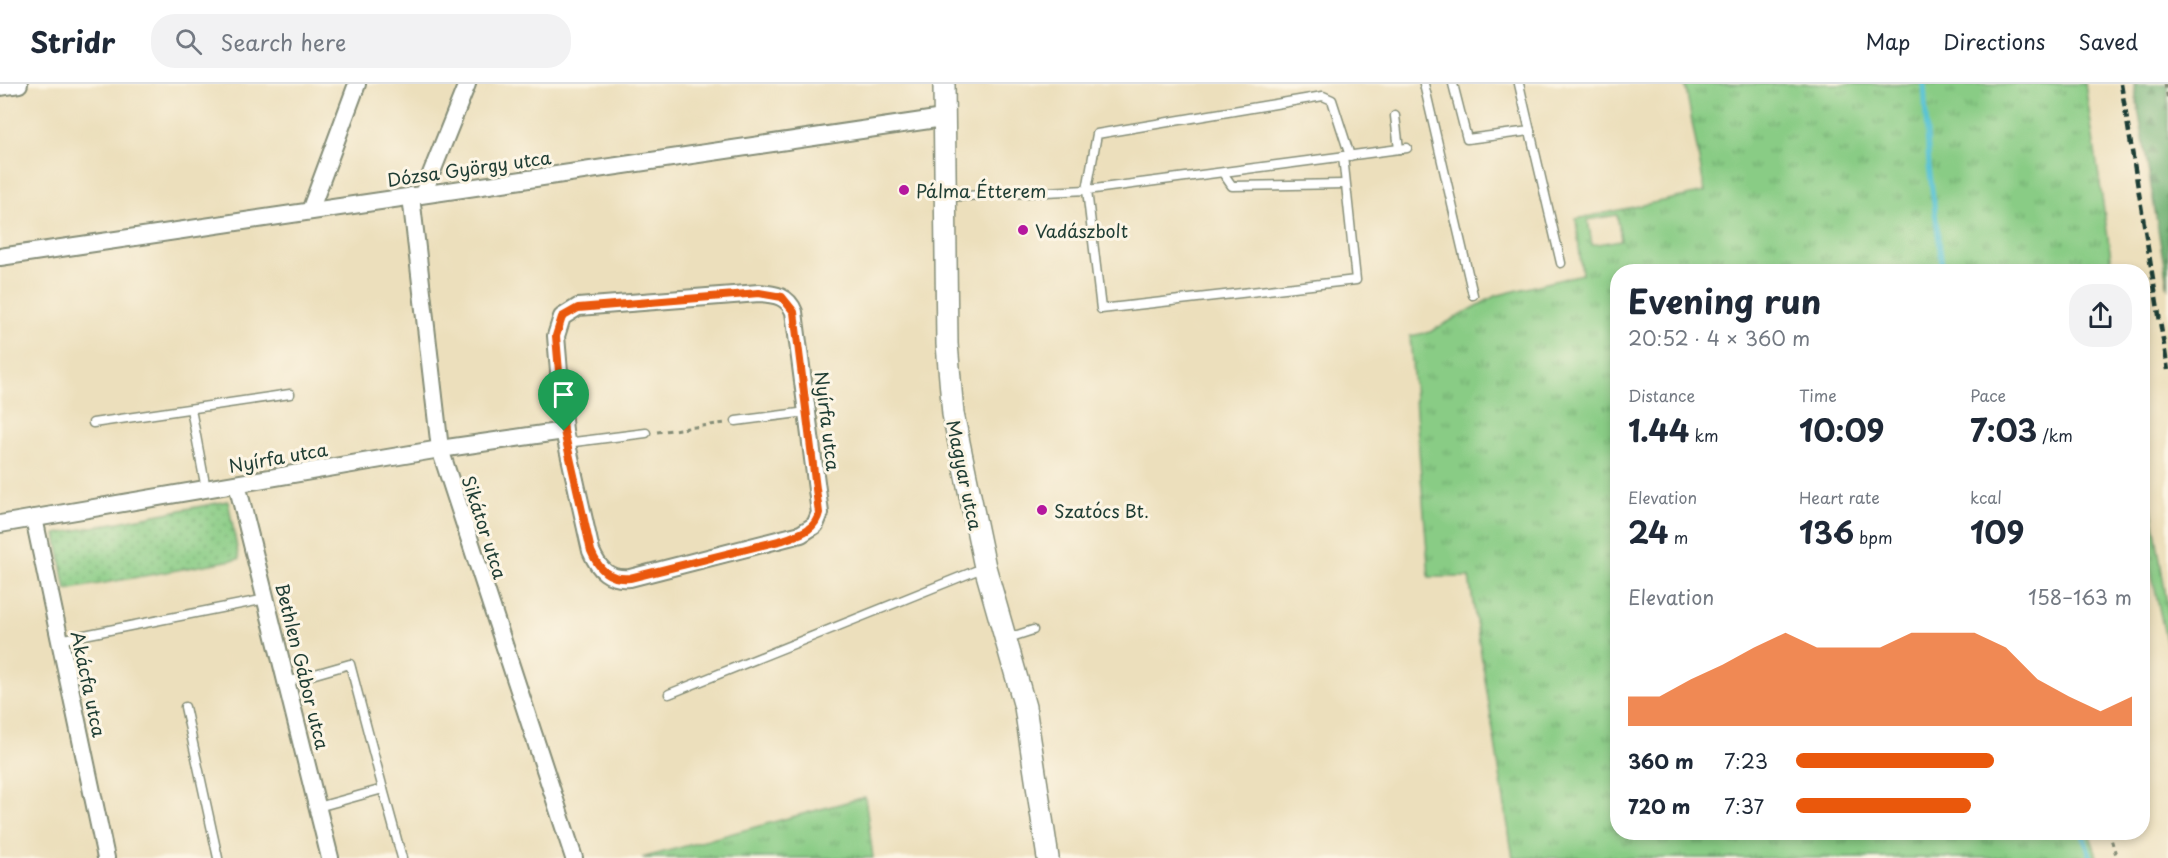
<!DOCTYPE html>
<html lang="en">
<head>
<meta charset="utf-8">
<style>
	:root { --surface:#fff; --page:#f2f2f3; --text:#1f2937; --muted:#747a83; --line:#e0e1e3; --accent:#ea580c }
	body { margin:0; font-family:"Playpen Sans",sans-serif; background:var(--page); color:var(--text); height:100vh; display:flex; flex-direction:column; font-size:22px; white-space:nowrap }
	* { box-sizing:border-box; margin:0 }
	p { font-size:20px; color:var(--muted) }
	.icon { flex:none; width:33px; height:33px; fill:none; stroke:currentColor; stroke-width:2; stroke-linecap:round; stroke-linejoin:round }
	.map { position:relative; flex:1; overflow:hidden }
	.details { position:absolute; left:1610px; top:180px; width:540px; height:576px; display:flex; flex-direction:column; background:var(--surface); border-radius:24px; box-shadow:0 3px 9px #0003 }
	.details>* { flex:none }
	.pin { position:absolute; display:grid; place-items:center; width:51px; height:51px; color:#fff; margin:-62px -26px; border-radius:50% 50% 50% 0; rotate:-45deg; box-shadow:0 0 6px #0007 }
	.pin .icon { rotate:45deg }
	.round { display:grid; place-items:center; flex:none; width:63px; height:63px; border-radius:24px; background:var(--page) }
	.head { display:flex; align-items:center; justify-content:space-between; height:102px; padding:0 18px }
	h1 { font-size:33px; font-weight:700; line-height:45px }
	.figures { display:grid; grid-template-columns:repeat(3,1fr); gap:9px; height:102px; padding:6px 18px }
	.figures div { display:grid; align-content:center }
	.figures b { font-size:30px; font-weight:700 }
	.figures small { font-size:16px; font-weight:400 }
	.figures p { font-size:16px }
	.chart { height:168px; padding:12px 18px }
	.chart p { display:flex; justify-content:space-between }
	.chart svg { width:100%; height:108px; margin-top:6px; fill:var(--accent); opacity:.7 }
	ul { padding:0 18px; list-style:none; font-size:20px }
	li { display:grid; grid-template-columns:96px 72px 1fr; align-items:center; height:45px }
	li i { height:15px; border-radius:8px; background:var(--accent) }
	header { display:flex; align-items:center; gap:36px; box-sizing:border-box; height:84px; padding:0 30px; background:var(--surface); border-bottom:2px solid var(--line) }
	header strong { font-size:28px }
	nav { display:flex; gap:33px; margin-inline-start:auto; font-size:21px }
	.search { width:420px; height:54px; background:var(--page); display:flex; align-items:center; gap:15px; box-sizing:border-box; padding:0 21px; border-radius:24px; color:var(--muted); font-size:22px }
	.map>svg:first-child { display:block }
</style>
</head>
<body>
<header>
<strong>Stridr</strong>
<div class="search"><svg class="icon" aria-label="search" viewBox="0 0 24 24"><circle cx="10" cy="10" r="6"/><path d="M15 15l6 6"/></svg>Search here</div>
<nav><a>Map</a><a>Directions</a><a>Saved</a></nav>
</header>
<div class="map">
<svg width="2168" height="774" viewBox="0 0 2168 774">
	<defs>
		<pattern id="grass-tufts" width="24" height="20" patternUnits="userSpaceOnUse" patternTransform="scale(1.5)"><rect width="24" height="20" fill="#89cc85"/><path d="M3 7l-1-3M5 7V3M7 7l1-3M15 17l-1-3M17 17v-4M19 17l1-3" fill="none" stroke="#6fa76e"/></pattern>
		<pattern id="forest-firs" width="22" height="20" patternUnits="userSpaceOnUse" patternTransform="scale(1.5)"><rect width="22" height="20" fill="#6eb072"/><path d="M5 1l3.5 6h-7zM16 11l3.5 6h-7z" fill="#5a905e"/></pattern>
		<pattern id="park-dots" width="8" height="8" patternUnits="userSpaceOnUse" patternTransform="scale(1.5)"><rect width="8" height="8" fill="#89cc85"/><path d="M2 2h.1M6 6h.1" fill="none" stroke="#6fa76e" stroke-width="1.8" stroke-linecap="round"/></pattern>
	</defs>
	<rect width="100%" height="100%" fill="#fcf5e5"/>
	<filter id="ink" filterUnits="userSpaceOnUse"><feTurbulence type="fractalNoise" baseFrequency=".0167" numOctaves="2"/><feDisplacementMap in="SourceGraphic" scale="12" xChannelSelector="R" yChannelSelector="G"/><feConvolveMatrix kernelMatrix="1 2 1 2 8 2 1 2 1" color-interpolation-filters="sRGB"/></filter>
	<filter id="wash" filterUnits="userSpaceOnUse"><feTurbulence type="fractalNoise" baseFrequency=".008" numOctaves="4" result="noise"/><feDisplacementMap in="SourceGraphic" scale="24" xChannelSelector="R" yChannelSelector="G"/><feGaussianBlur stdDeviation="1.35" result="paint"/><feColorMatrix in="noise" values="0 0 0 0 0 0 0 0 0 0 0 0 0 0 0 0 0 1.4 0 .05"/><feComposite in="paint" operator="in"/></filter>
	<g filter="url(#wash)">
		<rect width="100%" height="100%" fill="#ecdfbc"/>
		<g fill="url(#grass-tufts)" stroke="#54845c" stroke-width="1.5" fill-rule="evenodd">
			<path d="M1685 0H2085L2113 187 1617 188V748L2089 749 2098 774H1513L1469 493H1429L1410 252 1430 248 1495 212 1582 190 1576 135 1705 108ZM1617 131 1621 156 1592 161 1588 136Z"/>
			<polygon points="2142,367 2168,525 2168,565 2142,446"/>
			<polygon points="865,713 873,774 642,774"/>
		</g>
		<polygon fill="url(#forest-firs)" stroke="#467653" stroke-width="1.5" points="2134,0 2168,0 2168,205"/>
		<polygon fill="url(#park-dots)" stroke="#54845c" stroke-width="1.5" points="228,417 239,475 66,506 56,450"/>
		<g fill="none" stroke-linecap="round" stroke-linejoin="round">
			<g stroke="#59c3d5" stroke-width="5">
				<polyline points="1924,0 1929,82 1943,188"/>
				<polyline points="2082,748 2091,773"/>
			</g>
		</g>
	</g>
	<g filter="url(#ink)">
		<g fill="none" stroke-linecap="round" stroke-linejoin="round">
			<g stroke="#868e78" stroke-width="11">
				<g id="service">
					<polyline points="1424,0 1473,211"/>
					<polyline points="1453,0 1467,55 1530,47 1519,0"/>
					<polyline points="1395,32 1399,65"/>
					<polyline points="1530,47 1561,179"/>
					<polyline points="1343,72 1356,196 1101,225 1087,106 1097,50 1323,12 1332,16 1350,72"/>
					<polyline points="1223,89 1232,102 1345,100"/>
					<polyline points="944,113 1087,106 1407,64"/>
					<polyline points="191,325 206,405"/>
					<polyline points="736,337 807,328"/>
					<polyline points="93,339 290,310"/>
					<polyline points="566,359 646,349"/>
					<polyline points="1005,555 1033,546"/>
					<polyline points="59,556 266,515"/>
					<polyline points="287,598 350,580 383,705"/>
					<polyline points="669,610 985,483"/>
					<polyline points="185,623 218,774"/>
					<polyline points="318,723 383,705 402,774"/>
				</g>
			</g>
			<g stroke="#868e78" stroke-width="20">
				<g id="minor">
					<polyline points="0,3 19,0"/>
					<polyline points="423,110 467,0"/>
					<polyline points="411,112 440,365 574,774"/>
					<polyline points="310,127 357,0"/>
					<polyline points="0,173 943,34"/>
					<path d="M759 209C775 210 788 212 794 228L820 429 815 441 801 450 630 494C609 496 599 486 591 467L564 347 556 252 562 233 578 223Z"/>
					<polyline points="237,400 330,774"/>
					<polyline points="34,434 106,774"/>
					<polyline points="0,440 440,365 564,347"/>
				</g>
			</g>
			<g stroke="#868e78" stroke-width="24">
				<polyline id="tertiary" points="944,0 947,260 953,330 985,483 1025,623 1048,774"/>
			</g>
			<g stroke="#868e78" stroke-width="3" stroke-dasharray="4.5 4.5" stroke-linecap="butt">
				<polyline points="2165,0 2168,17"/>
				<polyline points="657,348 725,339"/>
				<polyline points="2109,748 2117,774"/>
			</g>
			<use href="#service" stroke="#fff" stroke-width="8"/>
			<use href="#minor" stroke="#fff" stroke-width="16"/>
			<use href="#tertiary" stroke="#fff" stroke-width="21"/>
			<polyline stroke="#1f3d34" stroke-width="4.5" stroke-dasharray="9 4.5" stroke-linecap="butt" points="2121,0 2168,286"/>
		</g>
	</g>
	<g fill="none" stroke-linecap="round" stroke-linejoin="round" filter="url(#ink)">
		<g stroke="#fff" stroke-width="12">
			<path id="route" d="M759 209 782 213 794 228 819 429C815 447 799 450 783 456L630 494C609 496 599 486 591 467L564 347 556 252 562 233 578 224Z"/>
		</g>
		<use href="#route" stroke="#ea580c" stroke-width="8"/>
	</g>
	<g fill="#b5179e" stroke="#fcf5e5" stroke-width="2">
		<circle cx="904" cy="106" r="6"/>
		<circle cx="1023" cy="146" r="6"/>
		<circle cx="1042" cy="426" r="6"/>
	</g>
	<g text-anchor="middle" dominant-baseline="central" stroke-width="6" stroke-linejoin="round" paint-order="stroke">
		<g font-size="18" fill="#1f3d34" stroke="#fcf5e5">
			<text transform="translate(469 84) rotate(-8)">Dózsa György utca</text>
			<text transform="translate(828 337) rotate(83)">Nyírfa utca</text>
			<text transform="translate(278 373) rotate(-10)">Nyírfa utca</text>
			<text transform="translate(965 391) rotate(78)">Magyar utca</text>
			<text transform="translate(485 443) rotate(72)">Sikátor utca</text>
			<text transform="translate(303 582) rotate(76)">Bethlen Gábor utca</text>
			<text transform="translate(89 600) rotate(78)">Akácfa utca</text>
		</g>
		<g font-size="18" fill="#1f3d34" stroke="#fcf5e5" text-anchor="start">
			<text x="916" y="106">Pálma Étterem</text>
			<text x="1035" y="146">Vadászbolt</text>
			<text x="1054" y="426">Szatócs Bt.</text>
		</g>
	</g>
</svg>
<div class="pin" style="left:564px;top:347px;background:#1e9e55"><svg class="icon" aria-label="arrive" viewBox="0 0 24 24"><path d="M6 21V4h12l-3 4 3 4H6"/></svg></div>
<section class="details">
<div class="head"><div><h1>Evening run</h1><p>20:52 · 4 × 360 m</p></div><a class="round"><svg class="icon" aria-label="share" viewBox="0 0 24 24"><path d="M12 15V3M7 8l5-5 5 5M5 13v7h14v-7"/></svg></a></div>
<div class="figures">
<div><p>Distance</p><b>1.44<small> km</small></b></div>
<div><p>Time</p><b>10:09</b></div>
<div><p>Pace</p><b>7:03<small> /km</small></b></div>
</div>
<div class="figures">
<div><p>Elevation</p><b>24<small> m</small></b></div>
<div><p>Heart rate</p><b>136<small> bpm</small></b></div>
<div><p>kcal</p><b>109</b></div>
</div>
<div class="chart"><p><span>Elevation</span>158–163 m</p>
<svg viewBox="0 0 160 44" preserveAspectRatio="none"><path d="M0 44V32L10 32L20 25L30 19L40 12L50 6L60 12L70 12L80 12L90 6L100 6L110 6L120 12L130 25L140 32L150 38L160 32V44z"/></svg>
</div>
<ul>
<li><b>360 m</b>7:23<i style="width:59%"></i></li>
<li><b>720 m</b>7:37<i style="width:52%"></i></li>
</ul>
</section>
</div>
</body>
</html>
